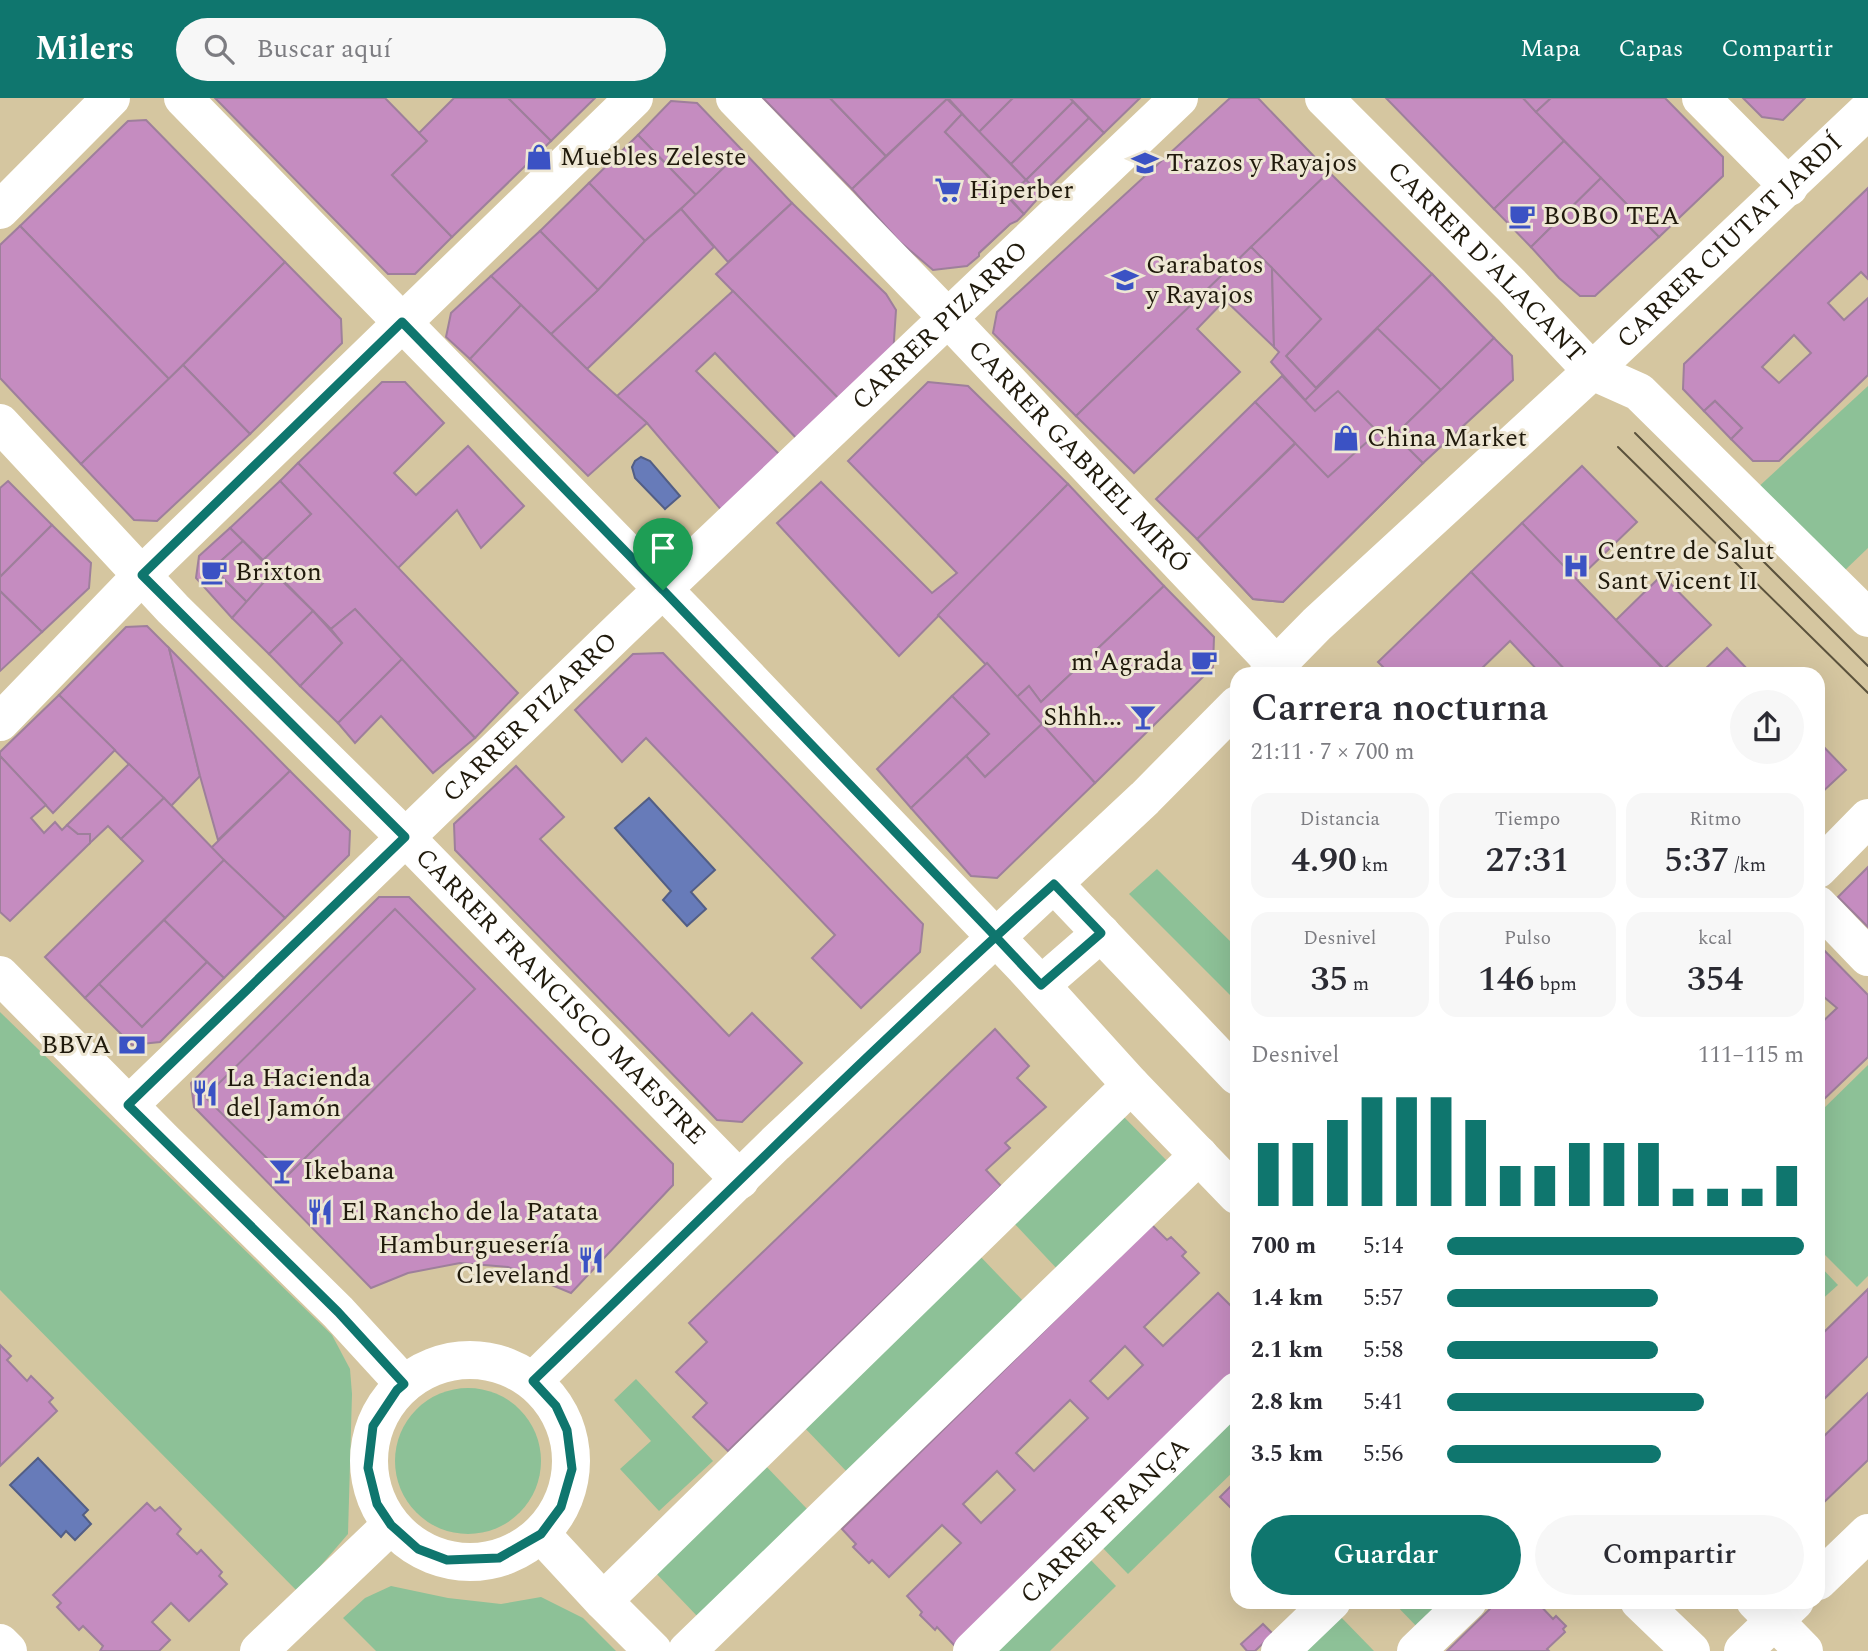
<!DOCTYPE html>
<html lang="es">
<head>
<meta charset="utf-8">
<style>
	:root { --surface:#fff; --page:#f7f7f7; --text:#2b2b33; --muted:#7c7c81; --accent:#0f766e }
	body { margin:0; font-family:Spectral,serif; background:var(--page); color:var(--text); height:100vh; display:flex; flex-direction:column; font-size:26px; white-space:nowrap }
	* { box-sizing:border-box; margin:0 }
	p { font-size:23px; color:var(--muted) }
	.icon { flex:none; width:38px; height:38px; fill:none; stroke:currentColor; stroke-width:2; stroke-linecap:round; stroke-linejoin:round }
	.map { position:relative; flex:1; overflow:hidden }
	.panel { position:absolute; left:1230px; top:569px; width:595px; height:942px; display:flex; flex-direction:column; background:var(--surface); border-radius:21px; box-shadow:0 7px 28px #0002 }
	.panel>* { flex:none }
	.pin { position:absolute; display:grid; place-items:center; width:60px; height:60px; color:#fff; margin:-72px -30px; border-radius:50% 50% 50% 0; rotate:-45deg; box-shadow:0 0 7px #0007 }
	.pin .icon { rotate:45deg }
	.round { display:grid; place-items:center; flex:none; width:74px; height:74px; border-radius:37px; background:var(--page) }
	.headline { display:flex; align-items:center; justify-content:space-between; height:119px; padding:0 21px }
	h1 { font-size:38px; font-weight:600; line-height:52px }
	.figures { display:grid; grid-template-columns:repeat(3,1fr); gap:10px; height:119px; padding:7px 21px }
	.figures div { display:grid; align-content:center; border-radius:18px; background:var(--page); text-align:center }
	.figures b { font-size:35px; font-weight:600 }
	.figures small { font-size:19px; font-weight:400 }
	.figures p { font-size:19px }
	.chart { height:196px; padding:14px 21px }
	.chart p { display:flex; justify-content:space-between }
	.chart svg { width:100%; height:126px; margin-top:7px; stroke:var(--accent); stroke-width:6 }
	.button { display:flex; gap:14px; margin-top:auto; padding:14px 21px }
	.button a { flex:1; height:80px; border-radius:42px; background:var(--accent); color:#fff; font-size:28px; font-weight:600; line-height:80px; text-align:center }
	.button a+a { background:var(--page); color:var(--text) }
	ul { padding:0 21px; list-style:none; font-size:23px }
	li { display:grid; grid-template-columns:112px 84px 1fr; align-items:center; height:52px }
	li i { height:18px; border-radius:9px; background:var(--accent) }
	header { display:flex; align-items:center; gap:42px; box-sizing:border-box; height:98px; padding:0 35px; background:var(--accent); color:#fff }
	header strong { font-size:33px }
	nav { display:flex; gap:38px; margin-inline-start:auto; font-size:24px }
	.search { width:490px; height:63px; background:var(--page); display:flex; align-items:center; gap:18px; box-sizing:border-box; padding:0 24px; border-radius:38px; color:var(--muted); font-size:26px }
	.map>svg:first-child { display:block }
</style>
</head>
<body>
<header>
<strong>Milers</strong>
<div class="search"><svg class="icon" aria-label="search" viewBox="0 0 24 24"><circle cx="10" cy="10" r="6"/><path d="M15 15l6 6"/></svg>Buscar aquí</div>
<nav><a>Mapa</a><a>Capas</a><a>Compartir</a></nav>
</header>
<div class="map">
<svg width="1868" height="1553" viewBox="0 0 1868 1553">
	<rect width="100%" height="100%" fill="#d5c6a0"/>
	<g fill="#8dc197">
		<polygon points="1868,288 1868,450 1843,474 1755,392"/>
		<polygon points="1157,771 1237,850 1237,904 1129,796"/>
		<polygon points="0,914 332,1237 350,1271 352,1296 348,1436 298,1494 0,1192"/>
		<polygon points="1868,967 1868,1178 1857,1189 1818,1150 1818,1016"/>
		<polygon points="1122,1017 1172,1068 1060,1174 1012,1123"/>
		<polygon points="978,1156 1025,1205 848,1375 801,1326"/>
		<polygon points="1818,1166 1838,1187 1818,1205"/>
		<polygon points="636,1281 713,1363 659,1413 620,1371 651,1343 614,1302"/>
		<circle cx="468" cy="1363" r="73"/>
		<polygon points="1237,1306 1237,1370 1128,1476 1096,1443"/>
		<polygon points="761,1363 810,1414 699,1520 650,1469"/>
		<polygon points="1085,1456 1116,1488 1050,1553 985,1553"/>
		<polygon points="391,1488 448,1500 501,1506 541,1499 583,1520 616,1553 376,1553 343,1520 365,1500"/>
		<polygon points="1392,1503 1450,1503 1420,1532"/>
		<polygon points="1337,1515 1374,1553 1297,1553"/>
	</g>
	<g fill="#677bb9" stroke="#525e85" stroke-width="2">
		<polygon points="641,359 650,363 680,398 665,411 635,380 632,369 635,363"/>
		<polygon points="649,700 715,772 691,794 706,811 687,828 663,802 671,793 615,730"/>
		<polygon points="38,1360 88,1412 83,1417 91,1426 75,1442 66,1433 61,1439 10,1387"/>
	</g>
	<g fill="#c58cc0" stroke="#9e7f9b" stroke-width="2" fill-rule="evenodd">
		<polygon points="215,0 385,0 427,43 392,77 452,139 415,176 388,176"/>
		<polygon points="508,0 595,0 551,43"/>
		<polygon points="508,0 551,43 452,139 392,77 427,43 419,35 454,0"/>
		<polygon points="763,0 830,0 886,58 852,91"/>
		<polygon points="830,0 948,0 917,30 1010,126 979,155"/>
		<polygon points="830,0 948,0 886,58"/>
		<polygon points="948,0 1013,0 979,34"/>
		<polygon points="1013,0 1070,0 1073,4 1011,66 979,34"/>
		<polygon points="1070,0 1140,0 1104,35"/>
		<polygon points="1230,0 1258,0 1329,74 1076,318 993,235 997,214"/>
		<polygon points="1386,0 1523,0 1564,43 1494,111"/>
		<polygon points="1523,0 1551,0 1536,14"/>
		<polygon points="1551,0 1665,0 1723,59 1723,78 1659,139 1536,14"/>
		<polygon points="1743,0 1805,0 1783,22 1762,19"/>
		<polygon points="947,1 962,16 945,34 1024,116 1017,123 1010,126 979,155 979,158 967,168 933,172 899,143 852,91"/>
		<polygon points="671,3 697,5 742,52 696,97 638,37"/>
		<polygon points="1073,4 1089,20 1026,82 1011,66"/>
		<polygon points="962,16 1026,82 1008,98 945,34"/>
		<polygon points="1089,20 1104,35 1041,97 1026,82"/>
		<polygon points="146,22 285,164 169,281 20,128 128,23"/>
		<polygon points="638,37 696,97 645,143 589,85"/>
		<polygon points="1564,43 1601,80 1531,149 1494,111"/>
		<polygon points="742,52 792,105 728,164 681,111"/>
		<polygon points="1329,74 1432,176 1316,290 1286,258 1321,221 1251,149"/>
		<polygon points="1601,80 1659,139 1595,198 1580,198 1559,180 1531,149"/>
		<polygon points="1026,82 1041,97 1024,116 1008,98"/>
		<polygon points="589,85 645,143 598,192 540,133"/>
		<path d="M1868 90V181L1861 174 1828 205 1844 222 1868 200V277L1779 363H1753L1731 341 1742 330 1715 303 1704 313 1683 291 1684 266ZM1794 237 1811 255 1779 285 1762 269Z"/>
		<polygon points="792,105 886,196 896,212 893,257 844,306 716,176"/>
		<polygon points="681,111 714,149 587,271 551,236 598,192 645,143"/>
		<polygon points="20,128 169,281 81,366 0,280 0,147"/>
		<polygon points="540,133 598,192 551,236 491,178"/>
		<polygon points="1251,149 1272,170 1274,249 1225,202 1197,231 1240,274 1134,375 1076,318"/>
		<polygon points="285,164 341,221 342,245 250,336 183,267"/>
		<polygon points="1272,170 1321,221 1286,258 1316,290 1377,230 1441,292 1395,337 1423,365 1283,504 1253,501 1197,441 1295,345 1328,379 1378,334 1338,293 1315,313 1271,264 1279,254 1274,249"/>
		<polygon points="1432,176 1494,240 1395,337 1423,365 1283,504 1253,501 1197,441 1297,344 1281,326"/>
		<polygon points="1432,176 1494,240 1441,292 1377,230"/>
		<polygon points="491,178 521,207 470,261 446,239 451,215"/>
		<polygon points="733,193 844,306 800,344 715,255 696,273 782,359 723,414 647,325 617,298"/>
		<polygon points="521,207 587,271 647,325 588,378 470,261"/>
		<polygon points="1494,240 1512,258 1513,282 1423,365 1395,337"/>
		<polygon points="183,267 250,336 157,423 134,422 81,366"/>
		<polygon points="1282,278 1315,313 1338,293 1378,334 1328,379 1255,304"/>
		<polygon points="382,284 405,284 444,325 394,375 416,397 468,348 524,408 481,450 457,412 397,471 298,365"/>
		<polygon points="928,284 968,288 1068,386 899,558 777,425 821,384 932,495 957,475 848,363"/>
		<polygon points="1715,303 1742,330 1731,341 1704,313"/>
		<polygon points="1255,304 1295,345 1197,441 1156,401"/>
		<polygon points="298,365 518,595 475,640 355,511 331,531 263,462 311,416 280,383"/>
		<polygon points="1582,368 1637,424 1577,482 1522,425"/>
		<polygon points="8,383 52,427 0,479 0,390"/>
		<polygon points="280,383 311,416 263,462 230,430"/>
		<polygon points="1068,386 1164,488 1041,604 1029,588 1017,599 938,517"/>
		<polygon points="1522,425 1616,522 1668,576 1569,576 1471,474"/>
		<polygon points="52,427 91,465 89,490 42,534 0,493 0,479"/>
		<polygon points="230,430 243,443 213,470 247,504 232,520 196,480 199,458"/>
		<polygon points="243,443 273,474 247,504 213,470"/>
		<polygon points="273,474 313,513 269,556 232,520"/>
		<polygon points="1471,474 1569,576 1541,576 1510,543 1476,576 1390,576 1378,564"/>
		<polygon points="1662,477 1711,527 1664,571 1616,522"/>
		<polygon points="1164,488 1214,539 1213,569 1095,685 1017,599 1029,588 1041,604"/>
		<polygon points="0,493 42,534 0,573"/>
		<polygon points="355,511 402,561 338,625 300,588 342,545 331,531"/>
		<polygon points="313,513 342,545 300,588 269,556"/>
		<polygon points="147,528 169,550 200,678 171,708 59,597 126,529"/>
		<polygon points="169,550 290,673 218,742 200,678"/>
		<polygon points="1727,550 1752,576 1700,576"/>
		<polygon points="663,555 923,826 920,854 861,910 812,860 835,837 646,640 622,664 575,612 633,556"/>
		<polygon points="402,561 475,640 433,675 381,618 355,645 338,625"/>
		<polygon points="987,565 1042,626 985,679 966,658 989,636 952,598"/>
		<polygon points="59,597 115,652 53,715 0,658 0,654"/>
		<polygon points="952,598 989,636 911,710 877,671"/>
		<polygon points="1042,626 1095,685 997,780 971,778 911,710 966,658 985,679"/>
		<polygon points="1818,643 1846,672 1818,698"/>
		<polygon points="0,658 46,707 31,720 44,735 55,724 62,732 67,727 78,736 90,736 90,745 10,823 0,814"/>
		<polygon points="129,666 164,700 121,741 108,728 90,745 90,736 78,736 67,727"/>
		<polygon points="516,668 564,719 540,741 729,938 752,915 802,965 742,1024 717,1022 455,752 454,726"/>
		<polygon points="290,673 350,733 349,757 285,820 211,750"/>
		<polygon points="164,700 224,762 85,900 45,859 143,763 121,741"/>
		<polygon points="224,762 285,820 224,880 164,822"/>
		<polygon points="1868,769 1868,829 1838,799"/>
		<polygon points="379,799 409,799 673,1066 673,1087 571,1195 508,1169 460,1165 408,1175 371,1190 194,1009 191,985"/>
		<polygon points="395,811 475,891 286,1079 205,999"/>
		<polygon points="164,822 207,864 142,929 99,886"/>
		<polygon points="1818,846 1868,897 1868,959 1818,1007 1818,928 1837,910 1818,894"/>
		<polygon points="207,864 224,880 160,944 132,947 85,900 99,886 142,929"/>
		<polygon points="995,931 1029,968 1017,980 1046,1009 1005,1045 1010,1050 986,1072 1001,1088 728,1353 693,1319 707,1305 676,1274 707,1244 689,1225"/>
		<path d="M1152 1127 1167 1142 1171 1139 1186 1154 1182 1158 1199 1175 1144 1229 1163 1248 1218 1195 1234 1211 1237 1208V1270L954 1547 937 1529 935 1532 920 1517 922 1514 907 1498 961 1445 942 1427 889 1479 872 1462 869 1465 853 1449 856 1446 842 1431ZM1125 1248 1143 1267 1108 1301 1090 1283ZM1070 1302 1088 1320 1034 1373 1016 1355ZM997 1373 1015 1392 981 1425 963 1406Z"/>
		<polygon points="1868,1191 1868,1258 1818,1307 1818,1240"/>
		<polygon points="0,1247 11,1258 7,1262 27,1283 31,1278 53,1300 49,1304 57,1313 0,1368"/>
		<polygon points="1868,1295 1868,1362 1818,1410 1818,1344"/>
		<polygon points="1237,1382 1237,1416 1220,1399"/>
		<polygon points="147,1405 155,1413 160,1409 181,1431 177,1436 197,1456 201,1452 222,1474 219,1478 227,1486 189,1523 171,1505 152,1524 170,1542 159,1553 100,1553 103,1548 83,1528 79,1532 57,1509 61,1505 53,1497"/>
		<polygon points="1498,1503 1536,1503 1553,1521 1556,1518 1566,1528 1563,1531 1565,1534 1547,1551 1549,1553 1447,1553"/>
		<polygon points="1263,1526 1273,1536 1255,1553 1247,1553 1241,1546"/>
	</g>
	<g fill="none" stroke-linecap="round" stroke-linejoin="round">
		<g stroke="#fff" stroke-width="38">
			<polyline points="183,0 690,519 1025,870 1131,987 1237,1097"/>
			<path id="s1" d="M735 0 947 219 1276 567"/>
			<polyline points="1701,0 1789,89"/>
			<polyline points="0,112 111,0"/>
			<path id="s2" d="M0 325 173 511 405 739 740 1082"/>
			<polyline points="1268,576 1317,526 1592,273 1639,294 1868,520"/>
			<polyline points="0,624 142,477 634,0"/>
			<polyline points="1818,771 1868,720"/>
			<polyline points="1054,786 1237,978"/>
			<polyline points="1818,807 1868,859"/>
			<polyline points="0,877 163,1042 338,1214 404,1286"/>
			<polyline points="1041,887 1101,835"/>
			<path id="s3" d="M129 1007 622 530 1179 0"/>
			<circle cx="470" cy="1363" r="101"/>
			<polyline points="533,1283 775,1046 1145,700 1237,607"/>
			<polyline points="541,1436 603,1503 653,1553"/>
			<polyline points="1818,1483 1868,1435"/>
			<polyline points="603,1503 1131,987"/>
			<polyline points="1639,1503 1691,1553"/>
			<polyline points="1755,1503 1804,1553"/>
			<polyline points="0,1545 8,1553"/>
			<polyline points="259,1553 391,1427"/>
			<polyline points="687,1553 1199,1057"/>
			<path id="s4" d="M972 1553 1237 1293"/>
			<polyline points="1280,1553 1332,1503"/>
			<polyline points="1416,1553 1468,1503"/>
			<polyline points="1743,1553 1795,1503"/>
		</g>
		<path stroke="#fff" stroke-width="38" id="s5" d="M1324 0 1511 187 1592 273 1868 12"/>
		<g stroke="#5b523c" stroke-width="2">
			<polyline points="1635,335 1868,568"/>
			<polyline points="1618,349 1868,595"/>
		</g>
	</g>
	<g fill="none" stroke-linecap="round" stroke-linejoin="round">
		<g stroke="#fff" stroke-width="14">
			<path id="route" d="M663 492 402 224 142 477 405 739 128 1007 338 1214 404 1286 397 1292 373 1328 368 1370 377 1406 391 1427 418 1451 447 1462 499 1460 541 1436 561 1409 572 1371 567 1332 556 1308 533 1283C706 1117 875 946 1054 786L1101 835 1041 887 996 839 663 492"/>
		</g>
		<use href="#route" stroke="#0f766e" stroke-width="9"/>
	</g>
	<defs>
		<g id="shop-bare" transform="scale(2.1)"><path d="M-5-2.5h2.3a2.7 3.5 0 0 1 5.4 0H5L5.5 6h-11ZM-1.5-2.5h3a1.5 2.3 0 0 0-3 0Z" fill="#3b52c4" stroke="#eee7d4" stroke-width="2.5" paint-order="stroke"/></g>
		<g id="school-bare" transform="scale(2.1)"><path d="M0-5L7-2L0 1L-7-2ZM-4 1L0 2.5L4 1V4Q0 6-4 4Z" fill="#3b52c4" stroke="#eee7d4" stroke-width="2.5" paint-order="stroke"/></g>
		<g id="supermarket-bare" transform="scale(2.1)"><path d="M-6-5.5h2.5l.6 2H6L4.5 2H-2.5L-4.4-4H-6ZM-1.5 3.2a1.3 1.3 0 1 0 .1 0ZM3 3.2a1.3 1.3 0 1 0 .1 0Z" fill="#3b52c4" stroke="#eee7d4" stroke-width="2.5" paint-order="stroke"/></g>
		<g id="cafe-bare" transform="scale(2.1)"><path d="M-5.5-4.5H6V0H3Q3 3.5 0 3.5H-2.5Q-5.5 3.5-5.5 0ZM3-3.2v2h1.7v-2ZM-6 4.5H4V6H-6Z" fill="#3b52c4" stroke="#eee7d4" stroke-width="2.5" paint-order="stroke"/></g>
		<g id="hospital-bare" transform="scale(2.1)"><path d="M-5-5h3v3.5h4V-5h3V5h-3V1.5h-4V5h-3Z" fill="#3b52c4" stroke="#eee7d4" stroke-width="2.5" paint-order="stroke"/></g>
		<g id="bar-bare" transform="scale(2.1)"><path d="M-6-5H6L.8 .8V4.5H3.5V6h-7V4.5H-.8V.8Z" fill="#3b52c4" stroke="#eee7d4" stroke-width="2.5" paint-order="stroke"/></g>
		<g id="bank-bare" transform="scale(2.1)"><path d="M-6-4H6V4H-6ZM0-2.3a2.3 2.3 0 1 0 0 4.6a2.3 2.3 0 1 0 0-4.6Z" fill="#3b52c4" stroke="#eee7d4" stroke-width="2.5" paint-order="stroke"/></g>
		<g id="restaurant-bare" transform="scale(2.1)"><path d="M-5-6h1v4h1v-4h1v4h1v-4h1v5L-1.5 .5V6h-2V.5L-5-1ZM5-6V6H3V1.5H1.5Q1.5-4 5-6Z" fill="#3b52c4" stroke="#eee7d4" stroke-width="2.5" paint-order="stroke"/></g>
	</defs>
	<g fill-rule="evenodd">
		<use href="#shop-bare" x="539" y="59"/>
		<use href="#school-bare" x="1145" y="65"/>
		<use href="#supermarket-bare" x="948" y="92"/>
		<use href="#cafe-bare" x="1522" y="118"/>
		<use href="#school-bare" x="1125" y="182"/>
		<use href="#shop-bare" x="1346" y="340"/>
		<use href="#hospital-bare" x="1576" y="468"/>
		<use href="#cafe-bare" x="214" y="474"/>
		<use href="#cafe-bare" x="1204" y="564"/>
		<use href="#bar-bare" x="1143" y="619"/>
		<use href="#bank-bare" x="132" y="947"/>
		<use href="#restaurant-bare" x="205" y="995"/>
		<use href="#bar-bare" x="282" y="1073"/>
		<use href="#restaurant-bare" x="320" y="1114"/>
		<use href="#restaurant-bare" x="591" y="1162"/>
	</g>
	<g text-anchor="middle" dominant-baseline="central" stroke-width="6" stroke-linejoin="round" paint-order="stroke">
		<g font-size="26" fill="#201a0c" stroke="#eee7d4" text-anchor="start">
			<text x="560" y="59">Muebles Zeleste</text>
			<text x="1166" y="65">Trazos y Rayajos</text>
			<text x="969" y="92">Hiperber</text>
			<text x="1543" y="118">BOBO TEA</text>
			<text x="1146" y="167">Garabatos<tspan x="1146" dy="30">y Rayajos</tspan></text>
			<text x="1367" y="340">China Market</text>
			<text x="1597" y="453">Centre de Salut<tspan x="1597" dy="30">Sant Vicent II</tspan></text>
			<text x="235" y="474">Brixton</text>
			<text x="1183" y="564" text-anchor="end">m'Agrada</text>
			<text x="1122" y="619" text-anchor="end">Shhh...</text>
			<text x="111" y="947" text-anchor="end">BBVA</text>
			<text x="226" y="980">La Hacienda<tspan x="226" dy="30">del Jamón</tspan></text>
			<text x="303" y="1073">Ikebana</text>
			<text x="341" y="1114">El Rancho de la Patata</text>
			<text x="570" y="1147" text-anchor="end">Hamburguesería<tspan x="570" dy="30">Cleveland</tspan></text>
		</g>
		<g font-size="26" fill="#201a0c" stroke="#eee7d4">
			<text stroke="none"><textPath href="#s5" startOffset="572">CARRER CIUTAT JARDÍ</textPath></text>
			<text stroke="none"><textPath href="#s5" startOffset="231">CARRER D'ALACANT</textPath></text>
			<text stroke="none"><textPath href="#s3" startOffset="1125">CARRER PIZARRO</textPath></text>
			<text stroke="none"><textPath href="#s1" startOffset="497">CARRER GABRIEL MIRÓ</textPath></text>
			<text stroke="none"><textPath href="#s3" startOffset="558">CARRER PIZARRO</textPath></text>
			<text stroke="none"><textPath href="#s2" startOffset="802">CARRER FRANCISCO MAESTRE</textPath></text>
			<text stroke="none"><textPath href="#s4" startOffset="186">CARRER FRANÇA</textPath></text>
		</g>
	</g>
</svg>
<div class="pin" style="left:663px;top:492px;background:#1e9e55"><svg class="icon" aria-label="arrive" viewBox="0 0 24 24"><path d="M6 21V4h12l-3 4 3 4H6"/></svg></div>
<section class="panel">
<div class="headline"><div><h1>Carrera nocturna</h1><p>21:11 · 7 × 700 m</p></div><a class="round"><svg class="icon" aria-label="share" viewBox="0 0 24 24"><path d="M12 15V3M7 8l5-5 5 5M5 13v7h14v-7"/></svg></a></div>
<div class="figures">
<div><p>Distancia</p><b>4.90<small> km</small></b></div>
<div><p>Tiempo</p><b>27:31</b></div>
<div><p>Ritmo</p><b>5:37<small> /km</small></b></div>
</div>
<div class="figures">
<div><p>Desnivel</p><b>35<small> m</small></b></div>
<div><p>Pulso</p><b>146<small> bpm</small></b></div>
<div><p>kcal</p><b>354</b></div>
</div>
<div class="chart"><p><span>Desnivel</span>111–115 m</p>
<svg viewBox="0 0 160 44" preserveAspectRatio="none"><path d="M5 44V22M15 44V22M25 44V14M35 44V6M45 44V6M55 44V6M65 44V14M75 44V30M85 44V30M95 44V22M105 44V22M115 44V22M125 44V38M135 44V38M145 44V38M155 44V30"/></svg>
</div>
<ul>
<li><b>700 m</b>5:14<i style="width:100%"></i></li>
<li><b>1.4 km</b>5:57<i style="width:59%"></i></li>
<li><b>2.1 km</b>5:58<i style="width:59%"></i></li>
<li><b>2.8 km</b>5:41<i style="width:72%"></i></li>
<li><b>3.5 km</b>5:56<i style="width:60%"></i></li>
</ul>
<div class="button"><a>Guardar</a><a>Compartir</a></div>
</section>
</div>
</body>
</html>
